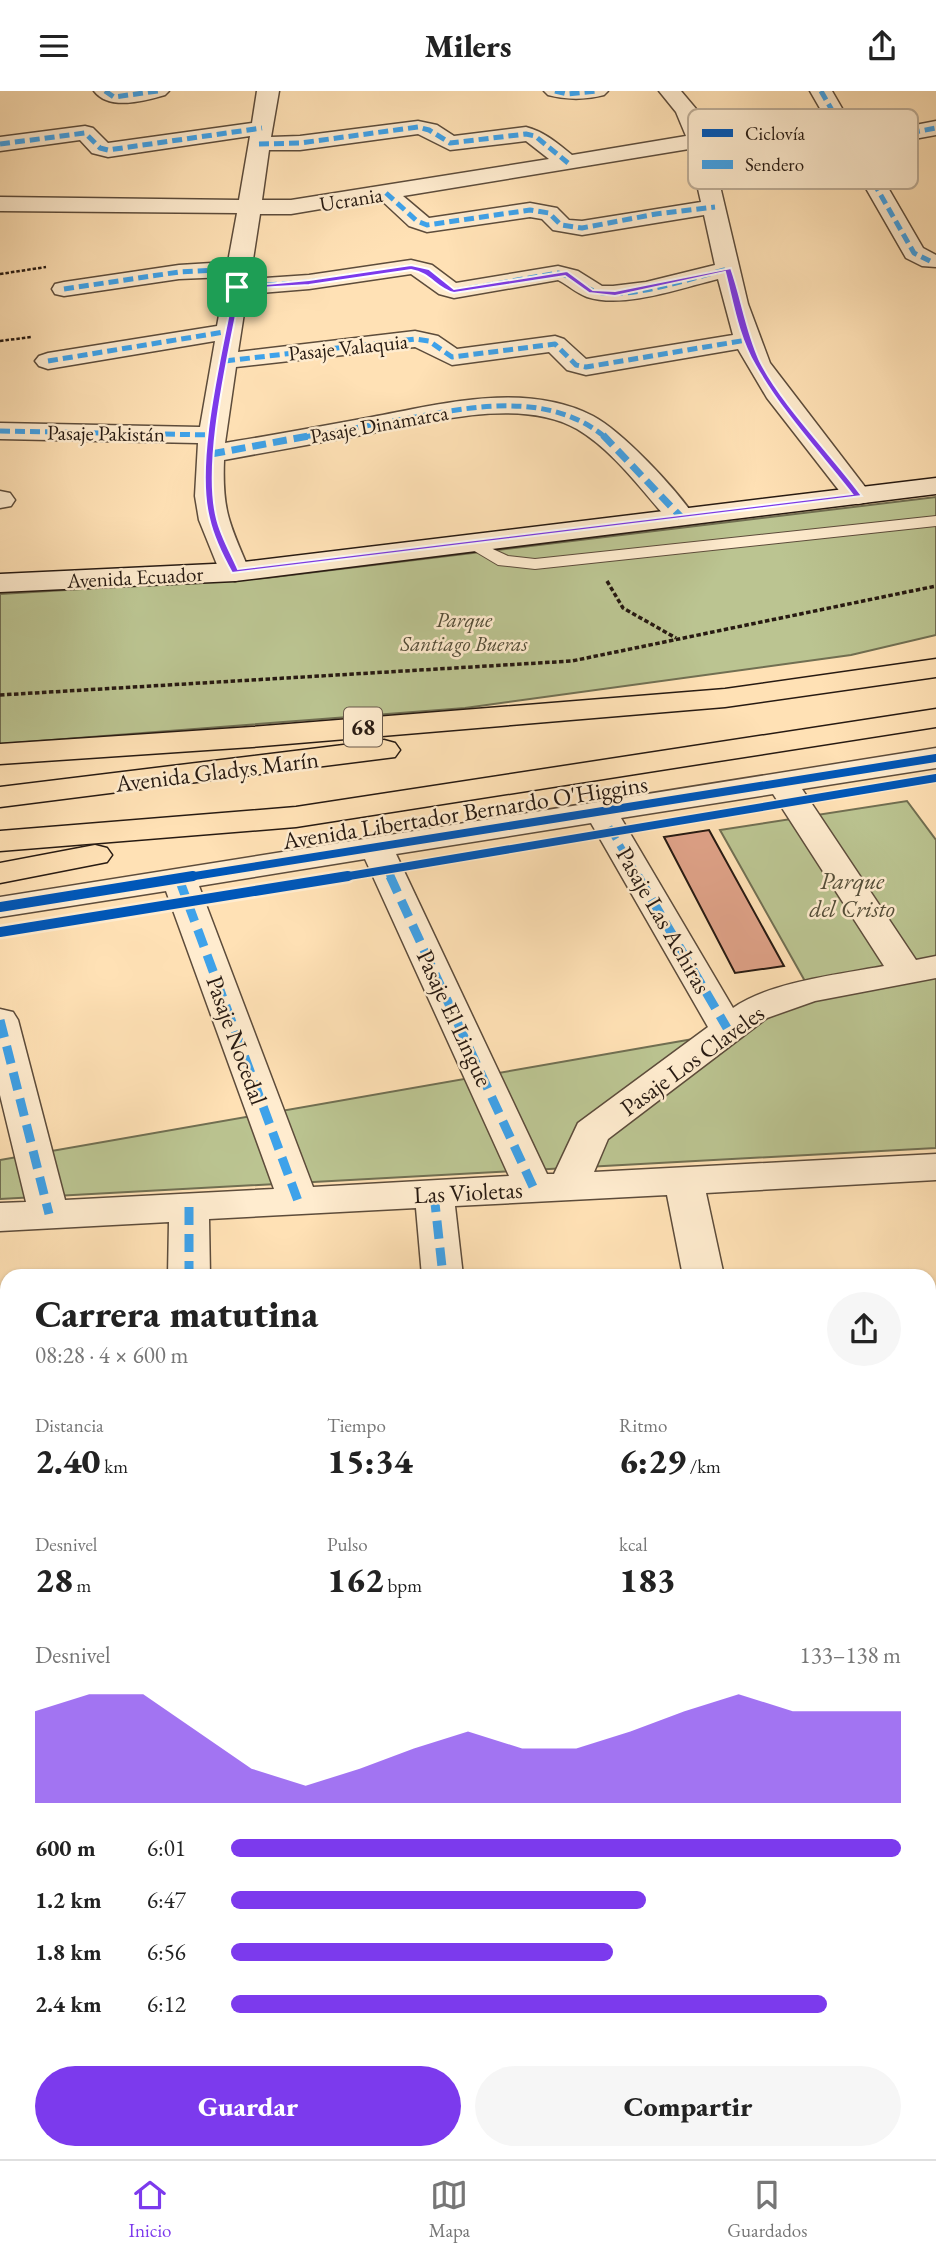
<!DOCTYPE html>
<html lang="es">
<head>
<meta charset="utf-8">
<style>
	:root { --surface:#fff; --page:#f6f6f6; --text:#222; --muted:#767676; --line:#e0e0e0; --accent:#7c3aed }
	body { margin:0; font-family:"EB Garamond",serif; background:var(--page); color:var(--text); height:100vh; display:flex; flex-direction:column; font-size:26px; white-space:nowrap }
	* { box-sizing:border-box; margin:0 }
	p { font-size:23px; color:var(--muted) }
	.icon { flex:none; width:38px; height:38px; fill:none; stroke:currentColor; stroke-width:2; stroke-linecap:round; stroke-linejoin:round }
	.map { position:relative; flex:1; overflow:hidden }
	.sheet { position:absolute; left:0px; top:1178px; width:936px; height:891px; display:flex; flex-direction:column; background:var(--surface); border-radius:21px 21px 0 0; box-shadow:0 2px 5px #0004 }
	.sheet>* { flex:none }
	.pin { position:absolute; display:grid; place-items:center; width:60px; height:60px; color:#fff; margin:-30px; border-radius:14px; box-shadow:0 4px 10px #0006 }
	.round { display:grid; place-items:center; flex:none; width:74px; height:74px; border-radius:37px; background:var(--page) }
	.summary { display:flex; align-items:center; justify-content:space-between; height:119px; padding:0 35px }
	h1 { font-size:38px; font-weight:800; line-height:52px }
	.stats { display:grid; grid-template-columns:repeat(3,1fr); gap:10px; height:119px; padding:7px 35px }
	.stats div { display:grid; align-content:center }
	.stats b { font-size:35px; font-weight:800 }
	.stats small { font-size:19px; font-weight:400 }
	.stats p { font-size:19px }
	.chart { height:196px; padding:14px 35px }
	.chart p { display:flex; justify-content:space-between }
	.chart svg { width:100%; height:126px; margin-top:7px; fill:var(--accent); opacity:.7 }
	.button { display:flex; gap:14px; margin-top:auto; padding:14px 35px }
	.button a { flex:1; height:80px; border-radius:42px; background:var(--accent); color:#fff; font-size:28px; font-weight:800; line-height:80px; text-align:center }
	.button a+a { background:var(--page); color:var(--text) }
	ul { padding:0 35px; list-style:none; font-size:23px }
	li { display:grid; grid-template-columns:112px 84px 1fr; align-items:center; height:52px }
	li i { height:18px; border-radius:9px; background:var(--accent) }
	header { display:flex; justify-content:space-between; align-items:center; height:91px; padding:0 35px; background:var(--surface); font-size:32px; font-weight:800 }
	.menu { display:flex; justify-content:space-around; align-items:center; height:98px; border-top:2px solid var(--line); background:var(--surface); font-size:19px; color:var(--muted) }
	.menu a { display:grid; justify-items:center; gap:4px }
	.menu .selected { color:var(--accent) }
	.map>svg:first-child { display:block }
</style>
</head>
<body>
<header><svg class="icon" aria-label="menu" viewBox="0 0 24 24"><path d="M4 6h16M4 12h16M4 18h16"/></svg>Milers<svg class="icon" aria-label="share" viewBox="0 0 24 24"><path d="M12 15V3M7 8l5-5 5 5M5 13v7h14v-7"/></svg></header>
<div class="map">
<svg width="936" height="2068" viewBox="0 0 936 2068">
	<rect width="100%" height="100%" fill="#ffe1b5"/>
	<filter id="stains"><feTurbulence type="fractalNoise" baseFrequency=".00286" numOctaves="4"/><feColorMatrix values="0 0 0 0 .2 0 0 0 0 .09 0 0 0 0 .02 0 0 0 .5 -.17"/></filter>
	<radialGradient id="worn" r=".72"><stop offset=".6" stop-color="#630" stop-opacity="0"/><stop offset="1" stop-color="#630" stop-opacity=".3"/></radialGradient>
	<g fill="#bbc491" stroke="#716f52" stroke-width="2">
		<polygon points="936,406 936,544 851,564 465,617 0,653 0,503 266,487"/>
		<polygon points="907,710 936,749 936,1057 0,1108 0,1069 693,948 815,908 720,739"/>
		<polygon points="929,1669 936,1669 936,1982 929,1952"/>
	</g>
	<polygon fill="#dfa288" stroke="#271a12" stroke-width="2" points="709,739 784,875 735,882 664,746"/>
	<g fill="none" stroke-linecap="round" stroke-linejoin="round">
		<g stroke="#5d4c3b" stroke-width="2">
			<polygon id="lane" points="936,425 936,435 535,478 498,474 461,452 469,447 508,465 535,468"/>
		</g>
		<g stroke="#5d4c3b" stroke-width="3">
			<g id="street">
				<path d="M94 0H169L165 4C144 10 109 20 94 0Z"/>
				<path d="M257 0H279L271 46 300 45 418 30 437 34 454 45 526 36C545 41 557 52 572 64L686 45 676 21 659 0H681L697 19 707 40 748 213 770 272 872 405 868 411 858 413 848 411 767 307 738 258 586 284 567 279 549 261 452 274 415 256 236 276 225 352C274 344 323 335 372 326 442 313 525 290 593 325 623 341 675 397 695 426L691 432 681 434 671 432C642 400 614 360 577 338 520 305 427 332 367 343 319 352 272 360 224 369 222 421 230 434 250 481L245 487 235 490 225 487 220 481 199 429 195 405 198 352 0 348V332L200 336 215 250 48 278 39 275 35 270 39 265 48 262 217 235 226 186 179 188 64 205 55 203 52 198 55 193 64 191 179 174 228 171 237 122 0 120V106L239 109 250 45 108 66 92 62 80 49 0 60V46L85 35 93 37 108 52 252 32ZM418 43 450 59 526 50 549 68 291 109H262L269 59H300ZM689 58 701 111 582 130 569 129 557 117 530 112 429 127 403 105ZM380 108 409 135 427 141 530 126 542 128 553 139 582 144 704 124 715 174 646 191 613 195H602L578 180 558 175 456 192 432 174 411 169 309 184 250 188 260 123H291ZM411 183 439 203 454 207 558 189C568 194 576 202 587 206 624 218 681 197 718 188L733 244 586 268 564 248 555 245 457 258 438 245 415 240 238 261 247 203 309 198Z"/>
				<path d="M544 0H608L604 4C585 9 567 9 548 4Z"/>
				<polygon points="810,0 832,0 858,45 936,30 936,44 865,57 923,157 936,164 936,176 922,175 906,167"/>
				<polygon points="0,400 10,402 15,409 11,415 0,417"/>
				<path d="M936 657V677L802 698 916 869 936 865V887L815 910 767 927 608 1048 594 1081 936 1063V1089L706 1102 724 1185H683L667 1104 455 1115 463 1185H422L416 1117 209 1128 210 1185H168L169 1131 0 1140V1112L26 1111 0 1004V918L13 921 18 929 65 1109 274 1098 166 800 0 826V806ZM773 703 884 875C841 883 769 891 733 917L621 727ZM591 732 708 936 578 1032 554 1083H547L396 763ZM365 768 509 1085 313 1096 199 795Z"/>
				<rect x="929" y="1610" width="7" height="40"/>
				<polygon points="7,1832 7,1878 0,1879 0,1833"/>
				<polygon points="929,2049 936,2068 880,2068 879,2062 929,2062"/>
				<rect x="161" y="2062" width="56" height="6"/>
				<polygon points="505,2062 561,2062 562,2068 506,2068"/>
			</g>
		</g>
		<g stroke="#271a12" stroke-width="3">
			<polygon id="secondary" points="936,387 936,403 235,490 0,501 0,483 235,472"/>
		</g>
		<g stroke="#271a12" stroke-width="3">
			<g id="primary">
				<polygon points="936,568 936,586 725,616 252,656 0,673 0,653 252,636 725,598"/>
				<polygon points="936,618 936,636 296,736 0,760 0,740 296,716"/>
				<polygon points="384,649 395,652 400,659 395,666 0,716 0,696"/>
				<polygon points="95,754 107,757 112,764 107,771 0,792 0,772"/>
			</g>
		</g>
		<g stroke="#271a12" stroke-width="2.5" stroke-dasharray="3.5 2" stroke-linecap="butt">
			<polyline points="0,183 46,176"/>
			<polyline points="0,250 31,246"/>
		</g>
		<g stroke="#271a12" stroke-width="3.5" stroke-dasharray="4.5 2.5" stroke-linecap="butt">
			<polyline points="607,490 623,517 676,547"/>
			<polyline points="0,604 572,570 936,495"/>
		</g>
		<use href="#lane" fill="#ffeccf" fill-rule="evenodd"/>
		<use href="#street" fill="#ffeccf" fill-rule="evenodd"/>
		<use href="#secondary" fill="#ffeccf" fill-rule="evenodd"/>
		<use href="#primary" fill="#ffe1b5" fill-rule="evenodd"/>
		<g stroke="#3ea2ea" stroke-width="5" stroke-dasharray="10 5" stroke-linecap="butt">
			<polyline points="105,0 114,6 158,0"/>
			<polyline points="555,0 567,3 597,0"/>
			<polyline points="821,0 914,162 930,170"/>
			<polyline points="0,53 85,42 100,57 108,59 262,37"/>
			<polyline points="259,53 300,52 418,36 429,39 450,52 526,43 535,45 568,72"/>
			<polyline points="851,53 936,37"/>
			<polyline points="386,102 417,130 427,134 530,119 549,122 561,134 582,137 656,123 715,116"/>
			<path d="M237 196 309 191 411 176 423 179 454 200 558 182C573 185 583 197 597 201 629 209 695 186 728 178"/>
			<polyline points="64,198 179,181 240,178"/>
			<polyline points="48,270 230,240"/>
			<polyline points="225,270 415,248 429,250 452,266 555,253 576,274 586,276 747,249"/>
			<polyline points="0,340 212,344"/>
			<path d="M304 346C338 340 371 334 404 328 470 316 548 299 605 346"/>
		</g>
		<g stroke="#3ea2ea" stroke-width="7" stroke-dasharray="14 7" stroke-linecap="butt">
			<polyline points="603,344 681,426"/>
			<polyline points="211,363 314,344"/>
			<polyline points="609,736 639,787"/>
			<polyline points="385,775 391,787"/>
		</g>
		<g stroke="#3ea2ea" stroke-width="9" stroke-dasharray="18 9" stroke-linecap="butt">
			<polyline points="390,785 534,1098"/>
			<polyline points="638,785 727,937"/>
			<polyline points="179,788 298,1110"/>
			<polyline points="0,929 49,1123"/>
			<polyline points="434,1103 443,1185"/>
			<polyline points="189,1116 189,1185"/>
		</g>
		<g stroke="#3ea2ea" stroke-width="11" stroke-dasharray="23 11" stroke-linecap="butt">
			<polyline points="189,2062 189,2068"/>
			<polyline points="533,2062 534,2068"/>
			<polyline points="907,2062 908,2068"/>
		</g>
		<g stroke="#ffeccf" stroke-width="11">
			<g id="cycleway-far1">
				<polyline points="182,787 936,667"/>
				<polyline points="337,787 936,687"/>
			</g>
		</g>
		<g stroke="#ffeccf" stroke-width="15">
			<g id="cycleway">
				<polyline points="0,816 193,785"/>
				<polyline points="0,841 348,785"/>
			</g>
		</g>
		<use href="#cycleway-far1" stroke="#0057b8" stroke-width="8"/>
		<use href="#cycleway" stroke="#0057b8" stroke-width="10"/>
	</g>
	<path fill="#7c3aed" stroke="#fff" stroke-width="2" fill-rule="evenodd" d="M411 174 429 178 454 198 567 180 593 199 615 200 731 177C742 208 746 240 760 270 782 314 832 364 862 405L232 482C223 466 213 445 209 427 194 368 223 258 234 196L309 189ZM411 179C431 182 436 198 454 202L565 185 589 202 615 205 725 181C733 212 738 245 755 274 781 320 819 361 852 403L238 478C231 462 221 445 217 428 202 370 230 259 241 198L309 194Z"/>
	<g text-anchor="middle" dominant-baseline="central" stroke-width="5" stroke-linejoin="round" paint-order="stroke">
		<g font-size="21" fill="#271a12" stroke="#ffeccf">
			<text transform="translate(351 108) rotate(-9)">Ucrania</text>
			<text transform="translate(348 256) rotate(-6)">Pasaje Valaquia</text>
			<text transform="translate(379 333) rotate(-10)">Pasaje Dinamarca</text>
			<text transform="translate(106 342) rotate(1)">Pasaje Pakistán</text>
			<text transform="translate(135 486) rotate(-3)">Avenida Ecuador</text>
		</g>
		<g font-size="21" font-style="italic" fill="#534d38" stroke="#ffeccf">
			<text x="464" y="528">Parque<tspan x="464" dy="24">Santiago Bueras</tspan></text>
		</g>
		<rect fill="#ffeccf" stroke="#68594b" stroke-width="2" x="344" y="616.5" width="38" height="39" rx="5"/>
		<g font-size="23" font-weight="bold" fill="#271a12">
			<text x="363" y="636">68</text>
		</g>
		<g font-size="24" fill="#271a12" stroke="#ffeccf">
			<text transform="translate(217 680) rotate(-7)">Avenida Gladys Marín</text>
			<text transform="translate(465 721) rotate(-9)">Avenida Libertador Bernardo O'Higgins</text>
			<text transform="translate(664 829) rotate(60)">Pasaje Las Achiras</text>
			<text transform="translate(455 927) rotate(65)">Pasaje El Lingue</text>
			<text transform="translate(237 949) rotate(70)">Pasaje Nocedal</text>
			<text transform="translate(692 969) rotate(-36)">Pasaje Los Claveles</text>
			<text transform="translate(468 1101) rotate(-3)">Las Violetas</text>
		</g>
		<g font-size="24" font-style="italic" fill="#534d38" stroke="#ffeccf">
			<text x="852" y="789">Parque<tspan x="852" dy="28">del Cristo</tspan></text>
		</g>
	</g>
	<rect x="688" y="18" width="230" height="80" rx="10" fill="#ffeccf" stroke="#bead96" stroke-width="2"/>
	<rect x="702" y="38" width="31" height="8" fill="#0057b8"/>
	<rect x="702" y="69" width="31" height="9" fill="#3ea2ea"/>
	<g font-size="19" fill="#271a12">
		<text x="745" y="49">Ciclovía</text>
		<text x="745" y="80">Sendero</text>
	</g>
	<rect width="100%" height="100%" filter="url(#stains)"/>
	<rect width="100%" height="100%" fill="url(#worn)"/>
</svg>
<div class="pin" style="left:237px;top:196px;background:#1e9e55"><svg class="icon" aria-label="arrive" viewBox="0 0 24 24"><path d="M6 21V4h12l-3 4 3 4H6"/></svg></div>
<section class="sheet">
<div class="summary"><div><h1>Carrera matutina</h1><p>08:28 · 4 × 600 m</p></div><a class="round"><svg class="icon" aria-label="share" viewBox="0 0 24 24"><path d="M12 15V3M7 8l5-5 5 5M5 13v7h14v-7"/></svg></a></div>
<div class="stats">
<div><p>Distancia</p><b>2.40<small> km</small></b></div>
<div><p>Tiempo</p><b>15:34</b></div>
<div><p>Ritmo</p><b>6:29<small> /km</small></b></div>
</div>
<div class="stats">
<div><p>Desnivel</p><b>28<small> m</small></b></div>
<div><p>Pulso</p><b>162<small> bpm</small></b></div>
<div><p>kcal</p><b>183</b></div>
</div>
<div class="chart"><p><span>Desnivel</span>133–138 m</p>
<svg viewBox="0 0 160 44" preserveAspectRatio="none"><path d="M0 44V12L10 6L20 6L30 19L40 32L50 38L60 32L70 25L80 19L90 25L100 25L110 19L120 12L130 6L140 12L150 12L160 12V44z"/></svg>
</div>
<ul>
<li><b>600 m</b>6:01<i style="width:100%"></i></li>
<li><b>1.2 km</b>6:47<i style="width:62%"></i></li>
<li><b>1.8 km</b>6:56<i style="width:57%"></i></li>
<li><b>2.4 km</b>6:12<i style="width:89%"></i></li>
</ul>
<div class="button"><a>Guardar</a><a>Compartir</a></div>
</section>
</div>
<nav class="menu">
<a class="selected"><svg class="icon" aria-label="home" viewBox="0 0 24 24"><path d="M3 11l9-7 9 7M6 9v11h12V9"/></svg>Inicio</a>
<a><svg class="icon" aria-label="map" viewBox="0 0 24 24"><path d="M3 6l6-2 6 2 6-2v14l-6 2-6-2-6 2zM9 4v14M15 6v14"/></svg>Mapa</a>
<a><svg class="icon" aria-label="saved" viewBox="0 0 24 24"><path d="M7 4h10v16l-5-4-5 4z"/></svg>Guardados</a>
</nav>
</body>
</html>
